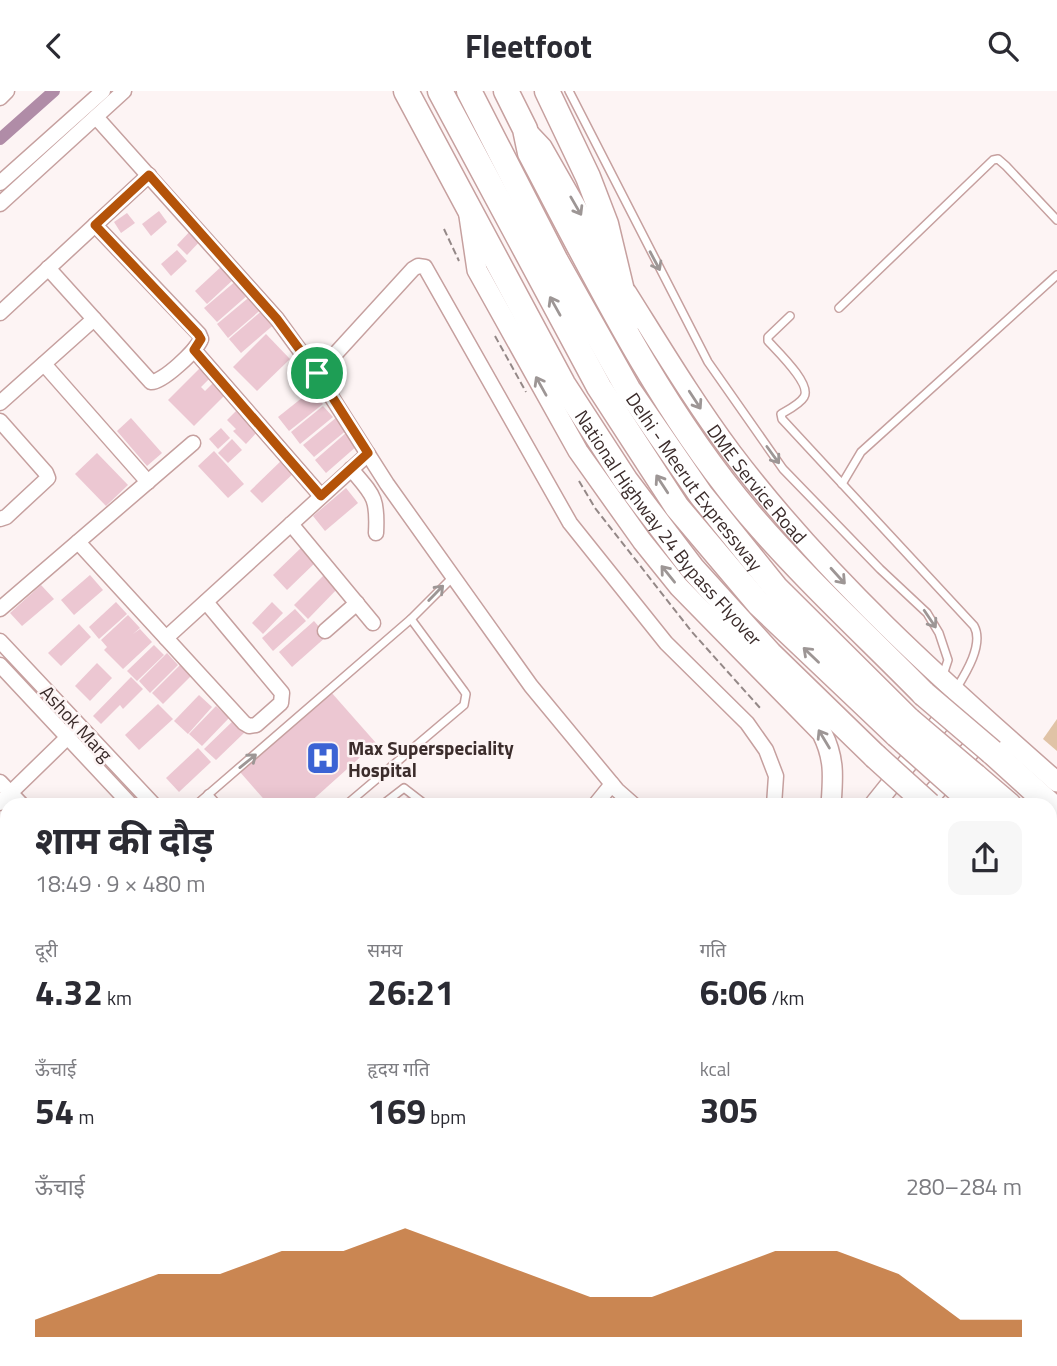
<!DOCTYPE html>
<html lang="hi">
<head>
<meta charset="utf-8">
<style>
	:root { --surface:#fff; --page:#f7f7f7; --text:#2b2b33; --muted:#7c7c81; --accent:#b45309 }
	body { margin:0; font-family:"Titillium Web","Noto Sans Devanagari",sans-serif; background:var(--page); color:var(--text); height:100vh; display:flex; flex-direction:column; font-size:26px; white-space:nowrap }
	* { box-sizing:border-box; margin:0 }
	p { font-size:23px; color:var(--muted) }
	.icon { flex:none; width:38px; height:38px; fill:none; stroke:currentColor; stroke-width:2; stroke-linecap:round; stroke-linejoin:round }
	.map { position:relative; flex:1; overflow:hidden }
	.side { position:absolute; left:0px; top:707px; width:1057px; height:569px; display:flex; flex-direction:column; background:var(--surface); border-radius:21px 21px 0 0; box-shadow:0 4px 18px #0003 }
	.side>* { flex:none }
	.pin { position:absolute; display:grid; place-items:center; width:60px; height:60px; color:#fff; margin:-30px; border:4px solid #fff; border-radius:50%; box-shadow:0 2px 7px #0007 }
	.round { display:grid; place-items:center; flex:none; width:74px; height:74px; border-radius:14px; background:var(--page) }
	.overview { display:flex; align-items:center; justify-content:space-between; height:119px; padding:0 35px }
	h1 { font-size:38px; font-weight:700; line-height:52px }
	.stats { display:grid; grid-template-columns:repeat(3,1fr); gap:10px; height:119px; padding:7px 35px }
	.stats div { display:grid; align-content:center }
	.stats b { font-size:35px; font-weight:700 }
	.stats small { font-size:19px; font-weight:400 }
	.stats p { font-size:19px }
	.chart { height:196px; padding:14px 35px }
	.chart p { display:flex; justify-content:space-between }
	.chart svg { width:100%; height:126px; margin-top:7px; fill:var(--accent); opacity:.7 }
	header { display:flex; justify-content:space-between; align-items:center; height:91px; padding:0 35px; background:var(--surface); font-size:32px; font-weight:700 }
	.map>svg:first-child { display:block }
</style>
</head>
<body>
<header><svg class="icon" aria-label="back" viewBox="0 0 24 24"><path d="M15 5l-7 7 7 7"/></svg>Fleetfoot<svg class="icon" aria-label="search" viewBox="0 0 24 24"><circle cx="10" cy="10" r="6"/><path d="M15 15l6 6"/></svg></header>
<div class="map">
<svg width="1057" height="1275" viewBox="0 0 1057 1275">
	<rect width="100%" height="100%" fill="#fdf4f4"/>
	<g fill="#e0c3a6">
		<polygon points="1057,628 1057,660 1043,648"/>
		<polygon points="493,1269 569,1269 564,1275 489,1275"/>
	</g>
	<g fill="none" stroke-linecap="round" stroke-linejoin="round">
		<polyline stroke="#b08ca7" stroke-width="12" points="0,48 54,0"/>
	</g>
	<g fill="#ecc7d2">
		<polygon points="159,120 167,131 151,145 142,133"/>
		<polygon points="127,122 135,132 121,142 114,131"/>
		<polygon points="193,137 203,147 187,164 177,154"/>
		<polygon points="177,159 187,170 171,185 161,173"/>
		<polygon points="223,174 235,187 207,213 195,200"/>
		<polygon points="237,189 249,203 217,231 204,217"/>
		<polygon points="253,203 264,216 228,247 217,233"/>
		<polygon points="265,217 277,231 241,262 229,248"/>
		<polygon points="266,243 290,268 257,300 233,276"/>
		<polygon points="201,276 211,286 201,296 205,300 215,290 227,302 194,335 168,309"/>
		<polygon points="312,299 323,313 289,340 278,326"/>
		<polygon points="323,315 333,326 300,353 291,341"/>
		<polygon points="239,317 261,337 246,353 233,340 236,338 227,329"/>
		<polygon points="337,326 348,338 314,366 303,354"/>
		<polygon points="131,327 162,362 147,375 117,340"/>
		<polygon points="221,337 230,347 218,358 209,348"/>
		<polygon points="347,341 358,354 326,382 315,369"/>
		<polygon points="232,348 242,359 228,372 218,362"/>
		<polygon points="214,360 244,393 228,407 198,375"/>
		<polygon points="97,362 128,394 106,415 75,383"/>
		<polygon points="284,367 296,380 262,412 250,400"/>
		<polygon points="346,397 358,412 325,440 313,425"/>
		<polygon points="304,454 318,469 287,499 273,484"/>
		<polygon points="327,481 340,495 308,528 294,514"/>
		<polygon points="90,484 103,499 74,524 61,509"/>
		<polygon points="41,494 54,508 22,535 10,522"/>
		<polygon points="116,511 127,523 99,548 89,536"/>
		<polygon points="272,511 283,522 263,543 252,532"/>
		<polygon points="295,518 306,530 273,560 262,547"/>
		<polygon points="128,524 140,537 133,543 140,538 152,551 123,578 104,559 107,556 101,549"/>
		<polygon points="314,530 327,545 292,576 279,561"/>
		<polygon points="79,533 91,546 61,575 48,562"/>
		<polygon points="154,554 164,564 137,590 127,580"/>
		<polygon points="167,562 178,574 150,602 139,590"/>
		<polygon points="184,570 195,581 163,613 152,602"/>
		<polygon points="97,572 112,587 90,610 75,595"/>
		<polygon points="131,586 143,598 123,618 120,614 101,633 93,625"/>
		<polygon points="331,601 376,652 307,714 269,714 240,681"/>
		<polygon points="199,604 212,616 188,643 174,630"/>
		<polygon points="158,613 173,628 139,659 125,644"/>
		<polygon points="216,615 229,627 202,655 189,643"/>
		<polygon points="234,629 245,641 216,669 204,658"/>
		<polygon points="198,657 211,671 179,701 166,687"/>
		<polygon points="409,704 420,714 399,714"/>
		<polygon points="7,867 7,885 0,877 0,873"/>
		<polygon points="7,900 7,928 0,934 0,905"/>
		<polygon points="723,1269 791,1269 799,1275 731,1275"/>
		<polygon points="810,1269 833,1269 839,1273 842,1269 873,1269 868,1275 818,1275"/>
		<polygon points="944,1269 978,1269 985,1275 952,1275"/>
		<polygon points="988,1269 1022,1269 1030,1275 996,1275"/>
	</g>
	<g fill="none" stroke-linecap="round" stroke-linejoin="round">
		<g stroke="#c6a09f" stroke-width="10">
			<g id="lane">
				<polyline points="569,0 708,271 783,378 880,478 927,522 939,542 948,569 943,584"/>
				<polyline points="839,217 993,69 998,68 1006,75 1057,129"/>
				<path d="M790 225 768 246V250C777 260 812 293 804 306 800 313 788 319 781 323L782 328 974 535C984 553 966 582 956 598"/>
				<polyline points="842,393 861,361 1057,184"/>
				<polyline points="208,703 218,714"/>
				<polyline points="196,714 411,528 453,486"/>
				<polyline points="346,714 464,614 466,603 464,600 411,528"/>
				<polyline points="382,714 404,697 426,714"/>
				<polyline points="290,1269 310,1275"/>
				<polyline points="587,1269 594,1275"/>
				<polyline points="272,1275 278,1269"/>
				<polyline points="569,1275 574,1269"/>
			</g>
		</g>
		<g stroke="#c6a09f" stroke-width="17">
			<g id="street">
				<polyline points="0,7 7,0"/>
				<polyline points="96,26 277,228 317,283 387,393 531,595 617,699 634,714"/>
				<polyline points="0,92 103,0"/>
				<polyline points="0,113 124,0"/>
				<path d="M48 177 151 291C162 292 197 259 201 248L199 243 95 134"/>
				<polyline points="0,222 149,84"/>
				<polyline points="194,259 321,405"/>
				<polyline points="44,273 148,391"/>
				<polyline points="317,283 413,178 418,175 425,176 570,432 666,552 747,632 766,659 776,685 774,714"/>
				<polyline points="0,312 94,228"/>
				<polyline points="0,330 46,382 48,387 6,426 0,428"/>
				<path d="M351 378C373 404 378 406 376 442"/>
				<polyline points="291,433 373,532"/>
				<polyline points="78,451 244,632 249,635 256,634 281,612 282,602 206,511"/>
				<polyline points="0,518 193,352"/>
				<polyline points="325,540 357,512"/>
				<polyline points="166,547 368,363"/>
				<polyline points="0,550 154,714"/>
				<polyline points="0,574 131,714"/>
				<polyline points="0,691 22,714"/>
				<polyline points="0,712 74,640"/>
				<polyline points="595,714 612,693"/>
				<polyline points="0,800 7,807"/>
				<polyline points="0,981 7,979"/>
				<polyline points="708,1269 716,1275"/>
				<polyline points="795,1269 802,1275"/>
				<polyline points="906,1269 914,1275"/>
				<polyline points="876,1275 881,1269"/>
				<polyline points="1030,1275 1030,1269"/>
			</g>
		</g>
		<g stroke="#c6a09f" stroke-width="22">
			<g id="secondary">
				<polyline points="525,38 542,56 611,177"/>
				<path d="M469 125 477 179 578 360 642 450 679 496 822 642C835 668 833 686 831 714"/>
				<path id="s1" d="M627 202C661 256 694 311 732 362 825 485 942 590 1057 691"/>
				<polyline points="874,714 954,614"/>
				<polyline points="923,714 987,640"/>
				<polyline points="1050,845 1057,851"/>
				<polyline points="431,1275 436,1269"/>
				<polyline points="461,1275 466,1269"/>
			</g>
		</g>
		<g stroke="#c6a09f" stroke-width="27">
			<g id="highway">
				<path id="s2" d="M406 0 563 293 626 390 692 477 770 563 875 665"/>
				<polyline points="440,0 599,296 677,416 759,513 897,644"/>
				<path id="s3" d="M469 0 556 170 628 298 701 404 776 497 909 629"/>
				<path d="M506 0 525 38 530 62C596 187 658 315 750 424 804 487 866 544 924 603"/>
				<polyline points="547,0 588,86 606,133 629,229"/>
				<polyline points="992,661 1057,720"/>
				<polyline points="975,685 1009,714"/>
				<polyline points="961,701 975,714"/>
				<polyline points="1050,749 1057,755"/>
				<polyline points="1050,781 1057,787"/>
				<polyline points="1050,824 1057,830"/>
			</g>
		</g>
		<g stroke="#948887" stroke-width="2" stroke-dasharray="7 3.5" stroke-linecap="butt">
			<polyline points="444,138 459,170"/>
			<polyline points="495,245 526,301"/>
			<polyline points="579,390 595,417 692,541 761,618"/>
		</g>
		<use href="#lane" stroke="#fff" stroke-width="7"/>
		<use href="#street" stroke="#fff" stroke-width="14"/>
		<use href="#secondary" stroke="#fff" stroke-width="19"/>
		<use href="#highway" stroke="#fff" stroke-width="24"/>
		<g stroke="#c6a09f" stroke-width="27" stroke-linecap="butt">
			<g id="highway-bridge">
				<polyline points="924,603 992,661"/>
				<polyline points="909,629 975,685"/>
				<polyline points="897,644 961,701"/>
				<polyline points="875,665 929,714"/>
			</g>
		</g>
		<use href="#highway-bridge" stroke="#fff" stroke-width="24"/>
	</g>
	<defs><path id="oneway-shaft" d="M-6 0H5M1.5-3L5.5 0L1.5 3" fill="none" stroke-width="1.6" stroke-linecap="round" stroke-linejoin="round" transform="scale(1.75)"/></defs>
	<g stroke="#9d9695">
		<use href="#oneway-shaft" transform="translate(576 115) rotate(60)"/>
		<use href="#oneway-shaft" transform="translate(655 170) rotate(62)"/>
		<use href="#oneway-shaft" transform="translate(555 215) rotate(-119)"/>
		<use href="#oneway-shaft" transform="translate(541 295) rotate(-119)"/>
		<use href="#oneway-shaft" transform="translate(695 309) rotate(57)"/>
		<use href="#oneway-shaft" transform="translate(773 364) rotate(54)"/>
		<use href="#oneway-shaft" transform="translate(662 393) rotate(-123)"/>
		<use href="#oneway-shaft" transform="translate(668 483) rotate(-129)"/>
		<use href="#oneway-shaft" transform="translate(838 485) rotate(48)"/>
		<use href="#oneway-shaft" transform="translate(436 502) rotate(-46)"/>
		<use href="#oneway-shaft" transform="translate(930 528) rotate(56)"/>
		<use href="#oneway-shaft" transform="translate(811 564) rotate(-136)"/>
		<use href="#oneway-shaft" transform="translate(824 648) rotate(-121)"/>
		<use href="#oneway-shaft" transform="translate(248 670) rotate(-39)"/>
	</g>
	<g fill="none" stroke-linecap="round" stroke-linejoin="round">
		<g stroke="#fff" stroke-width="14">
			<polygon id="route" points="149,84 277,228 317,282 368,362 321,405 194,259 201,248 198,243 95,134"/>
		</g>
		<use href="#route" stroke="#b45309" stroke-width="9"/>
	</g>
	<defs>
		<g id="hospital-square" transform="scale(1.75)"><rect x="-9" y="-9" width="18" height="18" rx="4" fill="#3b63d4" stroke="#fdf4f4"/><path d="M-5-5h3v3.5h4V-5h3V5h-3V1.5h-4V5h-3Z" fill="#fff"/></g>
	</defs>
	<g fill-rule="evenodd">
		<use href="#hospital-square" x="323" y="667"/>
	</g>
	<g text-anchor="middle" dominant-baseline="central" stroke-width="5" stroke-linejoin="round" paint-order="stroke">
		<g font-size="19" fill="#3b2c2b" stroke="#fdf4f4">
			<text stroke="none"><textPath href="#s3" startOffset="452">Delhi - Meerut Expressway</textPath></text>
			<text stroke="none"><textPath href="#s1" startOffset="231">DME Service Road</textPath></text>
			<text stroke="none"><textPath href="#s2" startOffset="511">National Highway 24 Bypass Flyover</textPath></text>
			<text transform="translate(77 632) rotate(47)">Ashok Marg</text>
		</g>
		<g font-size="19" font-weight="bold" fill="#3b2c2b" stroke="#fdf4f4" text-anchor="start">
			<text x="348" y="656">Max Superspeciality<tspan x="348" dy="22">Hospital</tspan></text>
		</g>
	</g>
</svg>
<div class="pin" style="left:317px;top:282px;background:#1e9e55"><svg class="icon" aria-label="arrive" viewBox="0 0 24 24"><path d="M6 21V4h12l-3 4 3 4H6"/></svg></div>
<section class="side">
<div class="overview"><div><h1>शाम की दौड़</h1><p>18:49 · 9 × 480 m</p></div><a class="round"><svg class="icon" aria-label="share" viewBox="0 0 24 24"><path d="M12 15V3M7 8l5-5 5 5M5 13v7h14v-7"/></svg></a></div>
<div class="stats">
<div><p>दूरी</p><b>4.32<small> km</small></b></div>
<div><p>समय</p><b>26:21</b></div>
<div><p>गति</p><b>6:06<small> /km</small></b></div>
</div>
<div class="stats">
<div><p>ऊँचाई</p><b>54<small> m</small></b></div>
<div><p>हृदय गति</p><b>169<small> bpm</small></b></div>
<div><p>kcal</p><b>305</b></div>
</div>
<div class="chart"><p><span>ऊँचाई</span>280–284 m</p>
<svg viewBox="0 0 160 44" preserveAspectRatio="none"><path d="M0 44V38L10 30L20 22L30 22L40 14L50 14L60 6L70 14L80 22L90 30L100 30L110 22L120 14L130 14L140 22L150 38L160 38V44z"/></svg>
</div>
</section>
</div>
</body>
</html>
